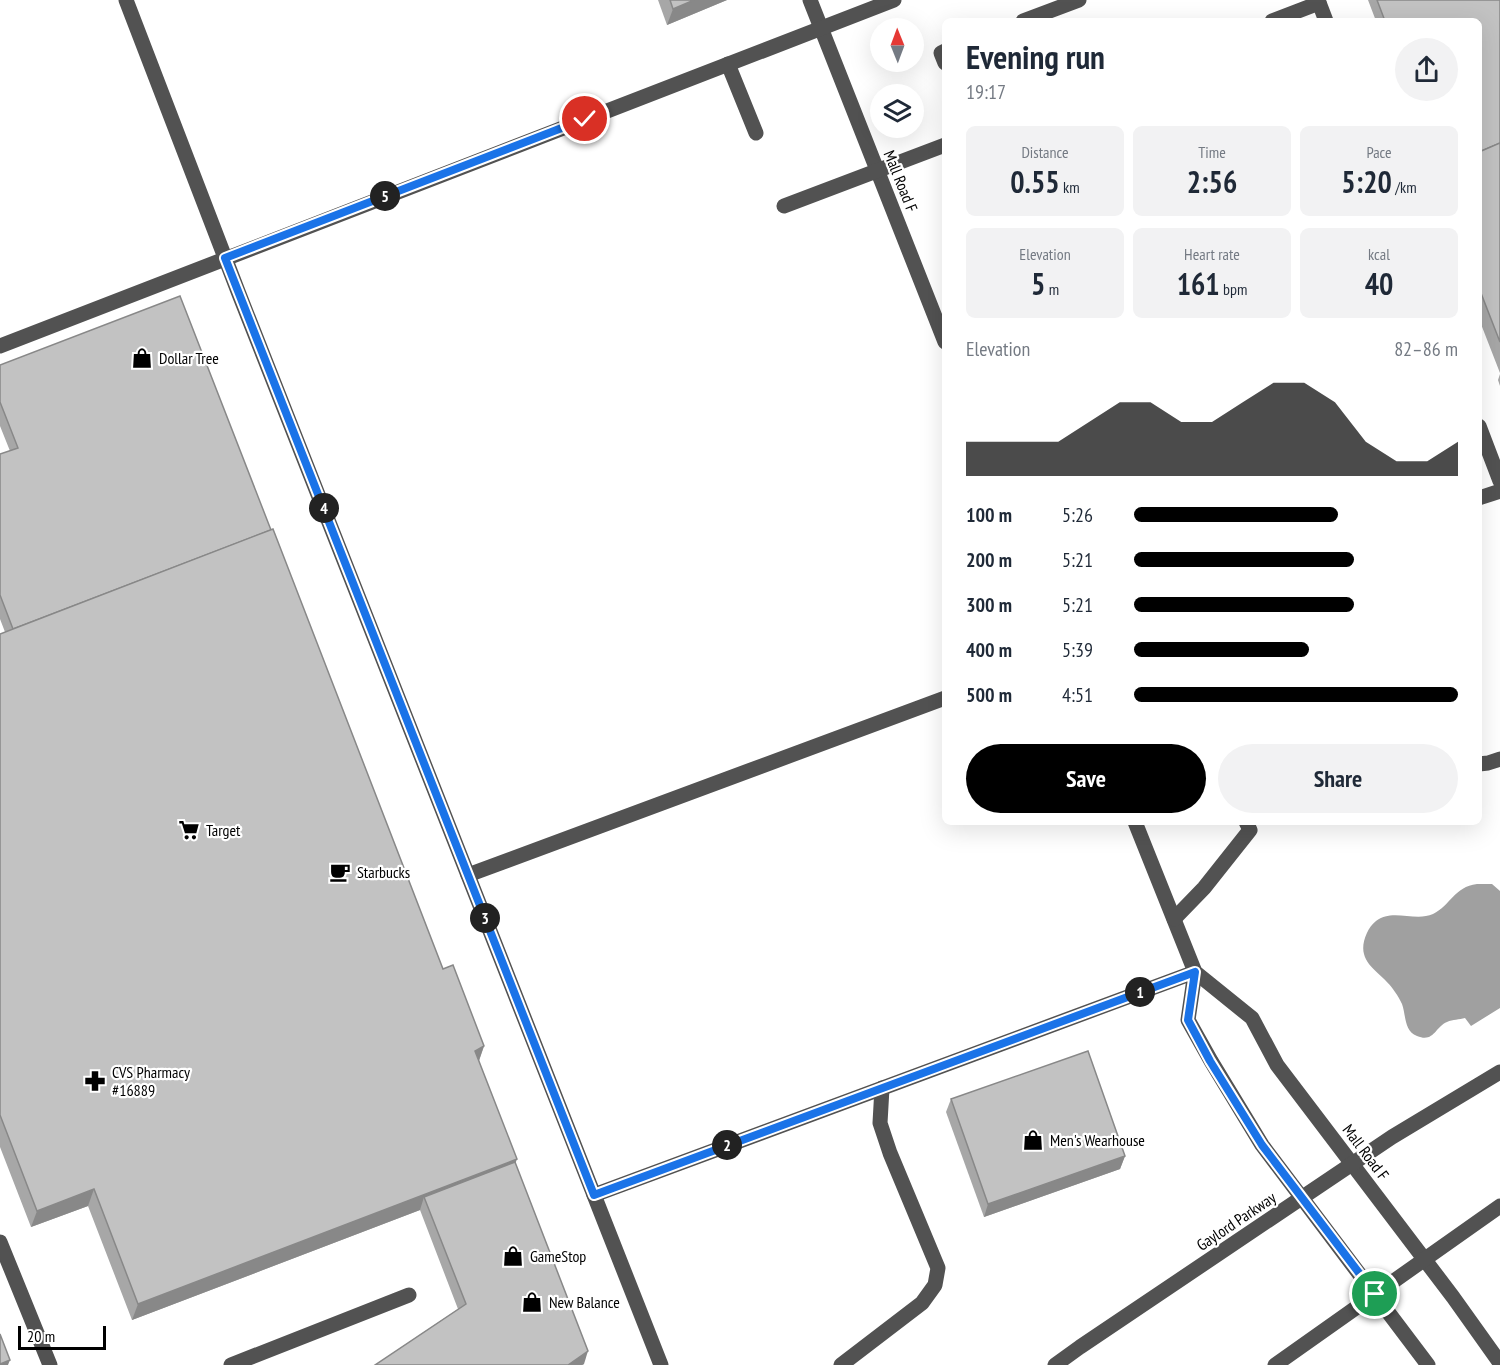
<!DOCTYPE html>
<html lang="en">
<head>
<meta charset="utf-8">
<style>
	:root { --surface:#fff; --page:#f2f2f3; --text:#1f2937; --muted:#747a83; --accent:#000 }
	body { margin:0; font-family:"PT Sans Narrow",sans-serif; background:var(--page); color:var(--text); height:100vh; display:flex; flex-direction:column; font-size:22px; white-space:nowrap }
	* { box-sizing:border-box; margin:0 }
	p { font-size:20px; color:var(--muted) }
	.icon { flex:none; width:33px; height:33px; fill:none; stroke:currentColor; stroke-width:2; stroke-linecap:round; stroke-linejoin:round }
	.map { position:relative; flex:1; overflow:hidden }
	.drawer { position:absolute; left:942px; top:18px; width:540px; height:807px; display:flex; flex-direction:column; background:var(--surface); border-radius:9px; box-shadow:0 6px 24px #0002 }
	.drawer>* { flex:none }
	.needle { width:39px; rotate:359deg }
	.buttons { position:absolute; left:870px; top:18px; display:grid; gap:12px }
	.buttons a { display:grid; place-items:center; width:54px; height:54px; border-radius:50%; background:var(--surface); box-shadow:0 6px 24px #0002; font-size:30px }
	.scale { position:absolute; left:18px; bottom:15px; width:88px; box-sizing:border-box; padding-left:6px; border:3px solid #000; border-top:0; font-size:16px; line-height:21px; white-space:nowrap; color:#000; -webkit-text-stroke:4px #fff; paint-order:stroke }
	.pin { position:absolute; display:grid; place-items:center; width:51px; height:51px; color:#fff; margin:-26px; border:3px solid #fff; border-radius:50%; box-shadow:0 2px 6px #0007 }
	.km { position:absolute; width:30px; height:30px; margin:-15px; border-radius:50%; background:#222; color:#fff; font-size:16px; line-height:30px; text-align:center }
	.round { display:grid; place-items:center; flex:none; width:63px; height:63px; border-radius:32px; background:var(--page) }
	.summary { display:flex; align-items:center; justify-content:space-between; height:102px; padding:0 24px }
	h1 { font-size:33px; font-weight:800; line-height:45px }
	.metrics { display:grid; grid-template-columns:repeat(3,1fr); gap:9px; height:102px; padding:6px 24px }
	.metrics div { display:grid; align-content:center; border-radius:9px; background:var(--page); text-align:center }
	.metrics b { font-size:30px; font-weight:800 }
	.metrics small { font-size:16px; font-weight:400 }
	.metrics p { font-size:16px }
	.chart { height:168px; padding:12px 24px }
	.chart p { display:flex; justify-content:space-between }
	.chart svg { width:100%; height:108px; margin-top:6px; fill:var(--accent); opacity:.7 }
	.action { display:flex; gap:12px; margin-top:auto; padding:12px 24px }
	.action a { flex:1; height:69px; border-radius:36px; background:var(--accent); color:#fff; font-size:24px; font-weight:800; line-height:69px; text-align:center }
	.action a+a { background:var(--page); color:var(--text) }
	ul { padding:0 24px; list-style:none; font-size:20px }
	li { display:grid; grid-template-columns:96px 72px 1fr; align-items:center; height:45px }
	li i { height:15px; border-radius:8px; background:var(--accent) }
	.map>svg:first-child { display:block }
</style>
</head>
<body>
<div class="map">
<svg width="1500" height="1365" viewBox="0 0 1500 1365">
	<rect width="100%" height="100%" fill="#fff"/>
	<path fill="#a0a0a0" d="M1477 884H1492L1500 891V1008L1471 1026 1465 1018C1459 1020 1453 1019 1447 1022 1435 1027 1434 1043 1417 1036 1404 1031 1406 1015 1402 1004 1400 1000 1398 996 1395 992 1387 978 1367 968 1364 954 1361 944 1367 928 1376 921 1392 908 1415 922 1433 914 1451 905 1454 887 1477 884Z"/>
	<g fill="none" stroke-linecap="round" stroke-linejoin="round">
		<g stroke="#525252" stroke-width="15">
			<polyline points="126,0 239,294 661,1365"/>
			<polyline points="810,0 945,342"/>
			<polyline points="1318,0 1326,21"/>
			<polyline points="1023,21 1079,0"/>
			<polyline points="1272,21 1319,3"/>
			<polyline points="945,51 941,53 945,63"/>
			<polyline points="728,64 756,133"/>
			<polyline points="784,206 945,145"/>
			<polyline points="0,346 894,0"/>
			<polyline points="1479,426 1500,481"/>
			<polyline points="1479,498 1500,491"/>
			<polyline points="1479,764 1488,763 1500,759"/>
			<polyline points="1135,822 1195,972 1252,1018 1277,1065 1453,1297 1500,1363"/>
			<polyline points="468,875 945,698"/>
			<polyline points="1174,919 1204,888 1250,830 1246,822"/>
			<polyline points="1195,972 1188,1020 1211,1061 1262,1145 1428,1365"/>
			<polyline points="594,1195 1195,972"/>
			<polyline points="0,1242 50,1365"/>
			<polyline points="231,1365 409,1295"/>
			<polyline points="841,1365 922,1303 935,1285 938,1268 890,1153 880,1123 882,1088"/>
			<polyline points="1055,1365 1080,1347 1392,1137 1500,1072"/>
			<polyline points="1275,1365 1500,1206"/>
		</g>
	</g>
	<g fill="#a7a7a7">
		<polygon points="658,0 727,0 667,25"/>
		<polygon points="1368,0 1500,0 1500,373 1479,319 1479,21 1376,21"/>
		<polygon points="0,365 271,530 443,969 484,1046 479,1061 515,1162 584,1364 582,1365 375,1365 458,1309 420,1210 132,1320 88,1206 31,1227 0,1147 0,634 5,632 0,619 0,454 10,451 0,426"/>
		<polygon points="1500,374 1500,386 1498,380"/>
		<polygon points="1335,822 1350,822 1341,825"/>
		<polygon points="951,1099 1125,1156 1120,1169 984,1217 946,1112"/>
	</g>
	<g fill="#888">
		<polygon points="694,0 727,0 667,25 673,9"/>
		<polygon points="1342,822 1350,822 1341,825"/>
		<polygon points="484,1046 478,1063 475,1051"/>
		<polygon points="1125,1156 1120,1169 984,1217 988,1204"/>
		<polygon points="517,1159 511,1175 424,1197 420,1210 132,1320 138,1304"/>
		<polygon points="94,1189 88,1206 31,1227 37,1211"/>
		<polygon points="588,1351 584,1364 582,1365 568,1365"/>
		<polygon points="10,1360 8,1365 0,1365 0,1364"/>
	</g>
	<g fill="#c2c2c2" stroke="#888" stroke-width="1.5">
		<polygon points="670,0 694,0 673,9"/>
		<polygon points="1377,0 1500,0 1500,143 1479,152 1479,21 1385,21"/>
		<polygon points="1500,143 1500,342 1479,288 1479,152"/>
		<polygon points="180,296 271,530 13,629 0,595 0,454 18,448 0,402 0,365"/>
		<polygon points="273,529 443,969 453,965 484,1046 475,1051 517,1159 138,1304 94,1189 37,1211 0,1115 0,634"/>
		<polygon points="1088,1051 1125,1156 988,1204 951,1099"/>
		<polygon points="515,1162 588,1351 568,1365 375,1365 466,1304 424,1197"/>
		<polygon points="0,1334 10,1360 0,1364"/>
	</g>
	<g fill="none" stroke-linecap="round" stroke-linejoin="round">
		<g stroke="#fff" stroke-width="12">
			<polyline id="route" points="585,119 225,258 594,1195 1195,972 1188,1020 1210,1061 1262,1145 1375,1294"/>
		</g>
		<use href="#route" stroke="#1a73e8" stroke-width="8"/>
	</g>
	<defs>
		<g id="shop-bare" transform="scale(1.62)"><path d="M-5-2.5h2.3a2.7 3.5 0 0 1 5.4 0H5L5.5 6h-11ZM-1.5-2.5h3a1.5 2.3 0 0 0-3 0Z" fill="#000" stroke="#fff" stroke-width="2.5" paint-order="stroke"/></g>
		<g id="supermarket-bare" transform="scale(1.62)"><path d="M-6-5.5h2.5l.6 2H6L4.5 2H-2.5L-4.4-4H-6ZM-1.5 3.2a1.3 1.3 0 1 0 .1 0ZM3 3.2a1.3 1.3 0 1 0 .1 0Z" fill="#000" stroke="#fff" stroke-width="2.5" paint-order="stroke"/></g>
		<g id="cafe-bare" transform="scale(1.62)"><path d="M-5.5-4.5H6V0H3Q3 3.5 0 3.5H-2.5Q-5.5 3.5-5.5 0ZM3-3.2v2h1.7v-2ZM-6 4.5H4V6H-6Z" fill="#000" stroke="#fff" stroke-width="2.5" paint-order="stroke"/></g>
		<g id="pharmacy-bare" transform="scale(1.62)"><path d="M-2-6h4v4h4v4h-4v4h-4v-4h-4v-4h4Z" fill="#000" stroke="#fff" stroke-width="2.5" paint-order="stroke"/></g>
	</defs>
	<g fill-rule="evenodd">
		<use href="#shop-bare" x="142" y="358"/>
		<use href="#supermarket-bare" x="189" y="830"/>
		<use href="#cafe-bare" x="340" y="872"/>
		<use href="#pharmacy-bare" x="95" y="1081"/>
		<use href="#shop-bare" x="1033" y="1140"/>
		<use href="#shop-bare" x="513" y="1256"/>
		<use href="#shop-bare" x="532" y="1302"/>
	</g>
	<g text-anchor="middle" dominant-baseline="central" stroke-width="4.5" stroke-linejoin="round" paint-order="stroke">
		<g font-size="16" fill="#000" stroke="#fff">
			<text transform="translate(901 181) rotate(68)">Mall Road F</text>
			<text transform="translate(1366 1152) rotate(53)">Mall Road F</text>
			<text transform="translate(1236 1221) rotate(-34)">Gaylord Parkway</text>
		</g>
		<g font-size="16" fill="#000" stroke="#fff" text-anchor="start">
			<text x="159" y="358">Dollar Tree</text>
			<text x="206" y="830">Target</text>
			<text x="357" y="872">Starbucks</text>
			<text x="112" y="1072">CVS Pharmacy<tspan x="112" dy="18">#16889</tspan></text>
			<text x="1050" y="1140">Men's Wearhouse</text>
			<text x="530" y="1256">GameStop</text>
			<text x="549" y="1302">New Balance</text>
		</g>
	</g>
</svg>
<div class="buttons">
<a><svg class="needle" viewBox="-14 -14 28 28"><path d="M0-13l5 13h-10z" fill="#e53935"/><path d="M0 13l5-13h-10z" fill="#747a83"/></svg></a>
<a><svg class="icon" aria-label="layers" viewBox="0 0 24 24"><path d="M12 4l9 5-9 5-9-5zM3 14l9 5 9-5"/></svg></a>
</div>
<div class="scale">20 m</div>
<div class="pin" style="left:1375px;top:1294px;background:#1e9e55"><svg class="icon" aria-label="arrive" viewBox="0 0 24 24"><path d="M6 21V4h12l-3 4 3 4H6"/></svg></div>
<div class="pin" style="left:585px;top:119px;background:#d93025"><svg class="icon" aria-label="check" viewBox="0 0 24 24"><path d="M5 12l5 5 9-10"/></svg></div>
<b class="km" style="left:1140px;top:992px">1</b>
<b class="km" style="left:727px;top:1145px">2</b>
<b class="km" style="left:485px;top:918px">3</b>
<b class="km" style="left:324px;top:508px">4</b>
<b class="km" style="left:385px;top:196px">5</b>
<section class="drawer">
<div class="summary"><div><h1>Evening run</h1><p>19:17</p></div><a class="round"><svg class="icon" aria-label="share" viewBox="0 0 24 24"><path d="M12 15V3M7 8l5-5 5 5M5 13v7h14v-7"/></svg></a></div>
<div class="metrics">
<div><p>Distance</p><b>0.55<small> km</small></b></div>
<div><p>Time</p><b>2:56</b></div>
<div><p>Pace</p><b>5:20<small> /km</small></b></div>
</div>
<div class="metrics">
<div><p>Elevation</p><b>5<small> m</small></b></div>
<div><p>Heart rate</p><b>161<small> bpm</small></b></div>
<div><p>kcal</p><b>40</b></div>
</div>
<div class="chart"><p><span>Elevation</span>82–86 m</p>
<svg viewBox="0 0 160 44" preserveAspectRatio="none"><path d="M0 44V30L10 30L20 30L30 30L40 22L50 14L60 14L70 22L80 22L90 14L100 6L110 6L120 14L130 30L140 38L150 38L160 30V44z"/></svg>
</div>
<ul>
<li><b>100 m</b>5:26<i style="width:63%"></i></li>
<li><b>200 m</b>5:21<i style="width:68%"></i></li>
<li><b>300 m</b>5:21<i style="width:68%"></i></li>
<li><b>400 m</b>5:39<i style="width:54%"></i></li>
<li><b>500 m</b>4:51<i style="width:100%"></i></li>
</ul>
<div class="action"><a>Save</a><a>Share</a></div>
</section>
</div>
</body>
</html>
